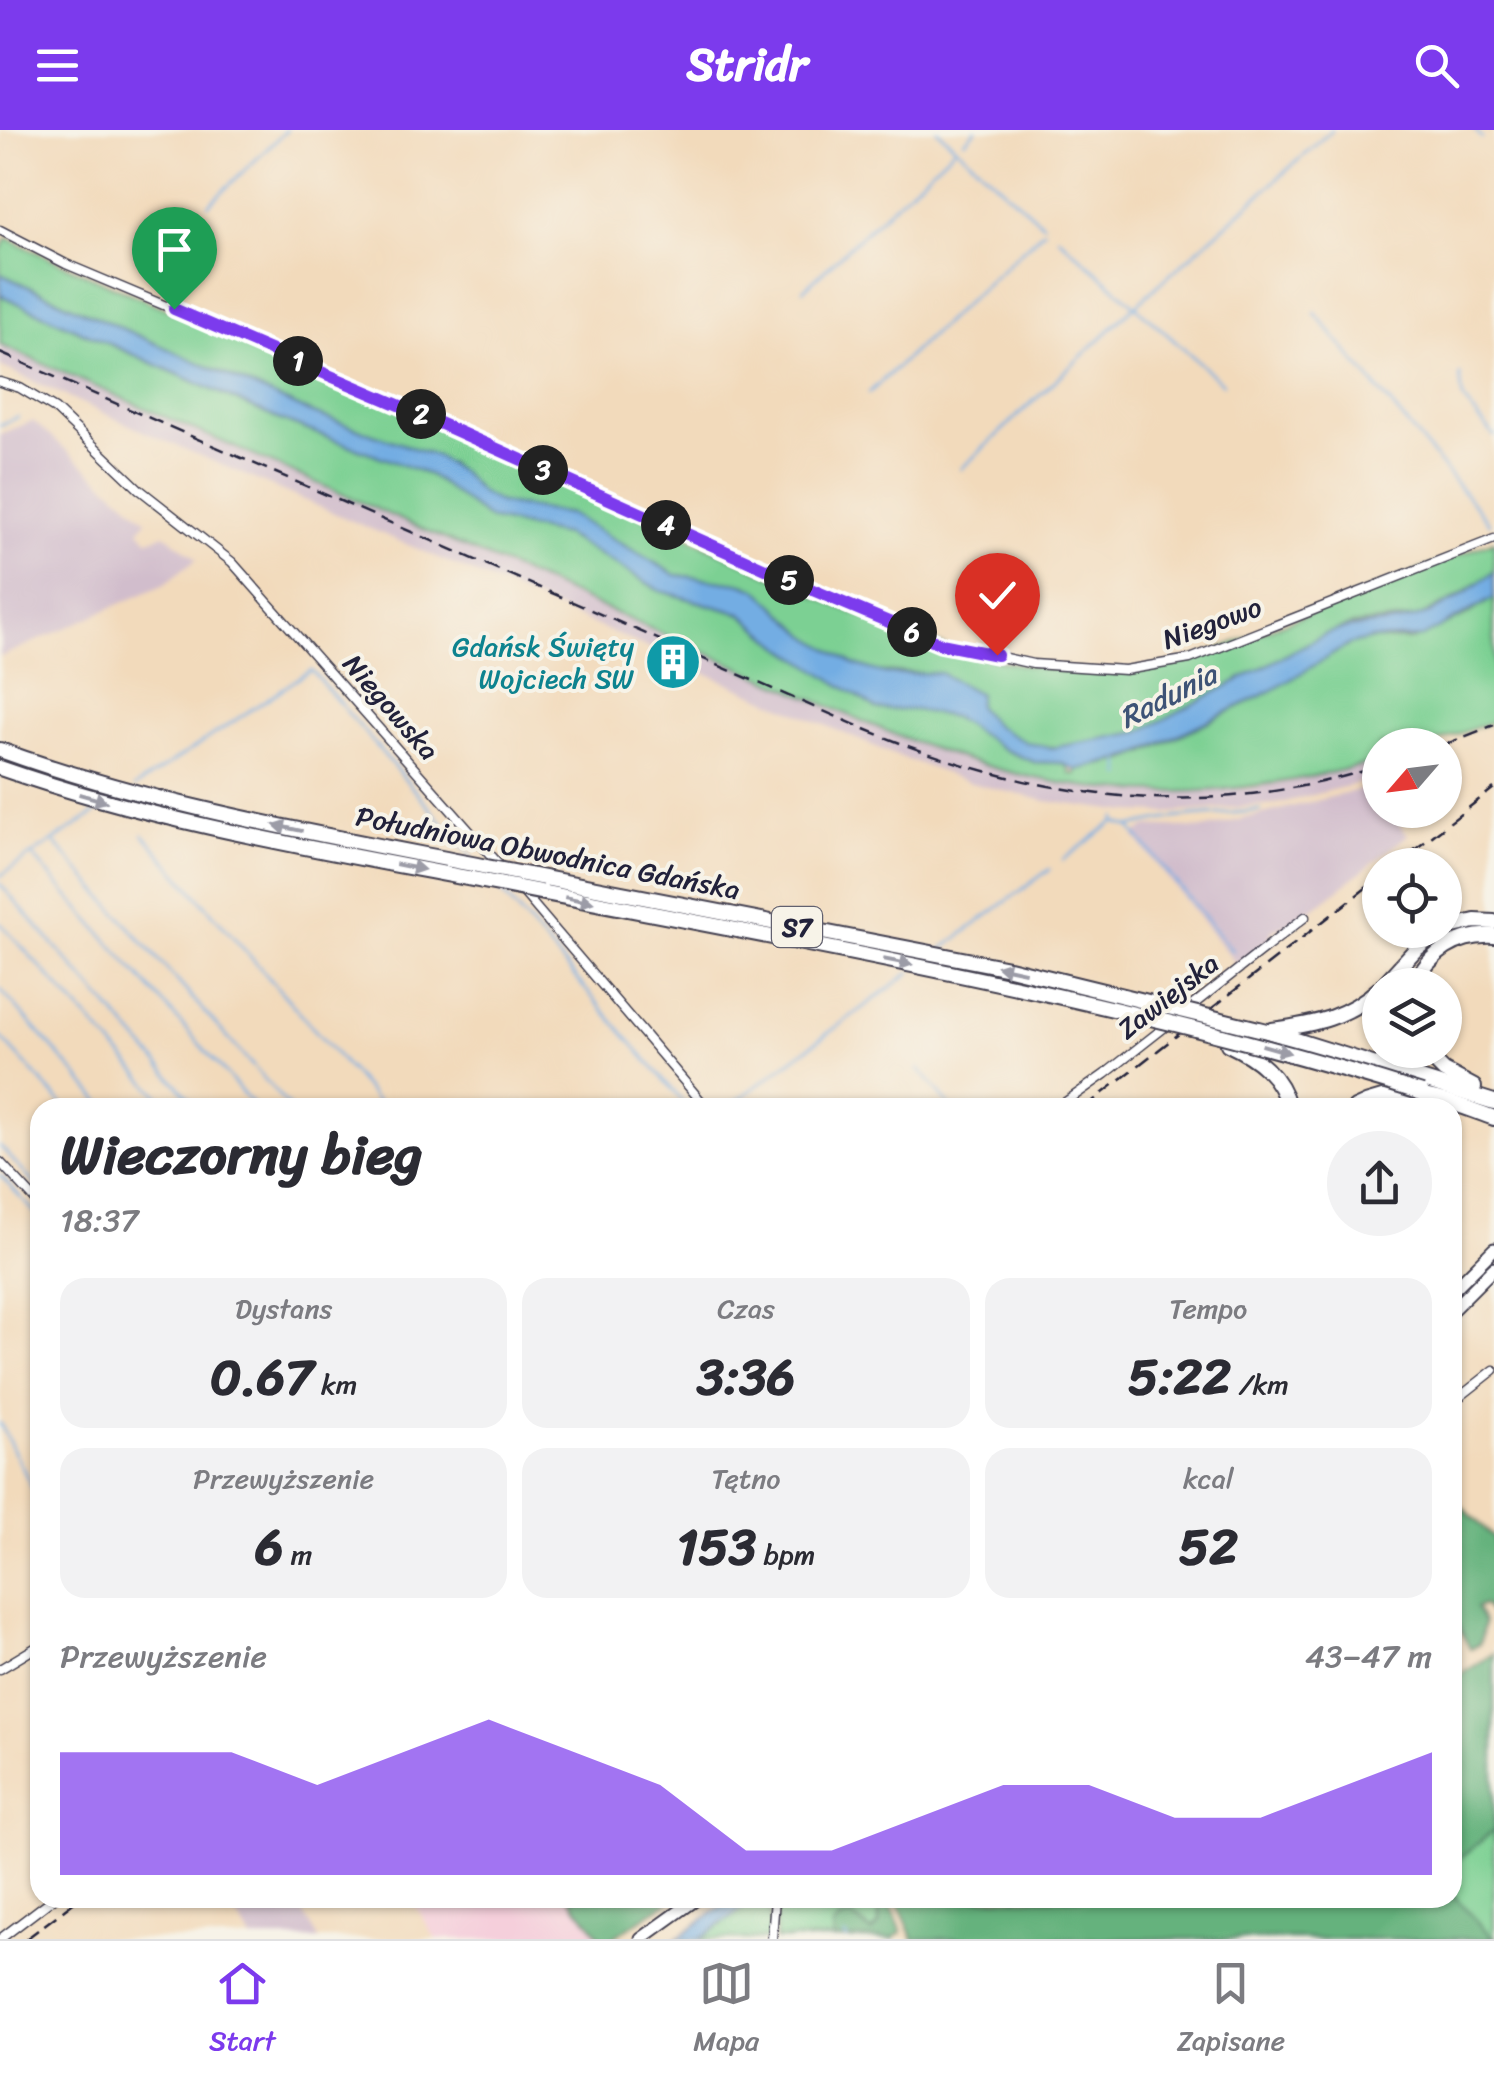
<!DOCTYPE html>
<html lang="pl">
<head>
<meta charset="utf-8">
<style>
	:root { --surface:#fff; --page:#f2f2f3; --text:#2b2b33; --muted:#7c7c81; --line:#e1e1e2; --accent:#7c3aed }
	body { margin:0; font-family:Sriracha,sans-serif; background:var(--page); color:var(--text); height:100vh; display:flex; flex-direction:column; font-size:38px; white-space:nowrap }
	* { box-sizing:border-box; margin:0 }
	p { font-size:32px; color:var(--muted) }
	.icon { flex:none; width:55px; height:55px; fill:none; stroke:currentColor; stroke-width:2; stroke-linecap:round; stroke-linejoin:round }
	.map { position:relative; flex:1; overflow:hidden }
	.details { position:absolute; left:30px; top:968px; width:1432px; height:810px; display:flex; flex-direction:column; background:var(--surface); border-radius:30px; box-shadow:0 2px 8px #0004 }
	.details>* { flex:none }
	.needle { width:65px; rotate:242deg }
	.controls { position:absolute; left:1362px; top:598px; display:grid; gap:20px }
	.controls a { display:grid; place-items:center; width:100px; height:100px; border-radius:50%; background:var(--surface); box-shadow:0 2px 8px #0004; font-size:50px }
	.pin { position:absolute; display:grid; place-items:center; width:85px; height:85px; color:#fff; margin:-102px -42px; border-radius:50% 50% 50% 0; rotate:-45deg; box-shadow:0 0 10px #0007 }
	.pin .icon { rotate:45deg }
	.km { position:absolute; width:50px; height:50px; margin:-25px; border-radius:50%; background:#222; color:#fff; font-size:28px; line-height:50px; text-align:center }
	.round { display:grid; place-items:center; flex:none; width:105px; height:105px; border-radius:52px; background:var(--page) }
	.summary { display:flex; align-items:center; justify-content:space-between; height:170px; padding:0 30px }
	h1 { font-size:55px; font-weight:800; line-height:75px }
	.metrics { display:grid; grid-template-columns:repeat(3,1fr); gap:15px; height:170px; padding:10px 30px }
	.metrics div { display:grid; align-content:center; border-radius:25px; background:var(--page); text-align:center }
	.metrics b { font-size:50px; font-weight:800 }
	.metrics small { font-size:28px; font-weight:400 }
	.metrics p { font-size:28px }
	.chart { height:280px; padding:20px 30px }
	.chart p { display:flex; justify-content:space-between }
	.chart svg { width:100%; height:180px; margin-top:10px; fill:var(--accent); opacity:.7 }
	header { display:flex; justify-content:space-between; align-items:center; height:130px; padding:0 30px; background:var(--accent); color:#fff; font-size:45px; font-weight:800 }
	.dock { display:flex; justify-content:space-around; align-items:center; height:140px; border-top:2px solid var(--line); background:var(--surface); font-size:28px; color:var(--muted) }
	.dock a { display:grid; justify-items:center; gap:5px }
	.dock .current { color:var(--accent) }
	.map>svg:first-child { display:block }
</style>
</head>
<body>
<header><svg class="icon" aria-label="menu" viewBox="0 0 24 24"><path d="M4 6h16M4 12h16M4 18h16"/></svg>Stridr<svg class="icon" aria-label="search" viewBox="0 0 24 24"><circle cx="10" cy="10" r="6"/><path d="M15 15l6 6"/></svg></header>
<div class="map">
<svg width="1494" height="1809" viewBox="0 0 1494 1809">
	<rect width="100%" height="100%" fill="#f7f3e8"/>
	<filter id="ink" filterUnits="userSpaceOnUse"><feTurbulence type="fractalNoise" baseFrequency=".01" numOctaves="2"/><feDisplacementMap in="SourceGraphic" scale="20" xChannelSelector="R" yChannelSelector="G"/><feConvolveMatrix kernelMatrix="1 2 1 2 8 2 1 2 1" color-interpolation-filters="sRGB"/></filter>
	<filter id="wash" filterUnits="userSpaceOnUse"><feTurbulence type="fractalNoise" baseFrequency=".0048" numOctaves="4" result="noise"/><feDisplacementMap in="SourceGraphic" scale="40" xChannelSelector="R" yChannelSelector="G"/><feGaussianBlur stdDeviation="2.25" result="paint"/><feColorMatrix in="noise" values="0 0 0 0 0 0 0 0 0 0 0 0 0 0 0 0 0 1.4 0 .05"/><feComposite in="paint" operator="in"/></filter>
	<g filter="url(#wash)">
		<rect width="100%" height="100%" fill="#f2dabb"/>
		<polygon fill="#f5cfdb" points="411,1768 570,1768 602,1809 436,1809"/>
		<g fill="#d1bdcc">
			<polygon points="0,214 944,624 1057,653 1127,662 1246,659 1290,652 1380,631 1380,648 1277,674 1167,683 1129,682 1046,671 971,653 887,622 694,538 689,548 663,537 667,526 147,303 0,236"/>
			<polygon points="33,291 147,390 139,400 149,410 165,404 197,429 165,454 0,527 0,304"/>
			<polygon points="1370,657 1380,669 1380,680 1389,680 1408,705 1321,773 1287,795 1273,799 1269,809 1237,835 1134,706 1147,696 1203,699"/>
			<polygon points="226,1768 294,1768 319,1809 251,1809"/>
		</g>
		<g fill="#7cd093" stroke="#4f7967" stroke-width="2.5">
			<path d="M7 108C148 175 295 230 437 294 532 336 626 378 720 422 860 487 1030 573 1188 531L1494 411V442L1446 474 1416 488 1353 495 1326 504 1182 580 1150 605 1094 621 1020 614 920 543 861 541 808 507 747 455 676 445 569 384 500 373 480 362 450 334 307 281 0 144V122Z"/>
			<path d="M0 165 278 289 430 345 489 389 565 405 661 461 742 484 782 517 852 560 920 559 1005 620 1034 632 1062 633 1069 638 1070 644H1076L1077 639 1124 630 1146 622 1273 560 1350 514 1372 509 1411 510 1465 486 1489 471 1494 459V591L1429 615H1380V631C1184 681 1054 672 867 593L0 215Z"/>
			<polygon points="1494,1700 1494,1809 1453,1765 1453,1734"/>
			<polygon points="759,1768 770,1768 769,1809 700,1809"/>
			<polygon points="780,1768 871,1768 879,1784 879,1795 872,1802 858,1791 840,1789 833,1797 834,1809 776,1809 775,1789"/>
		</g>
		<g fill="#65b27d" stroke="#446a5c" stroke-width="2.5">
			<polygon points="1452,1367 1494,1408 1494,1490 1484,1475 1476,1478 1484,1493 1480,1513 1470,1519 1453,1486"/>
			<polygon points="1494,1523 1494,1700 1453,1734 1453,1550"/>
			<polygon points="1453,1765 1494,1809 914,1809 898,1774 906,1768 1452,1768"/>
			<polygon points="570,1768 674,1768 611,1809 602,1809"/>
			<polygon points="871,1768 888,1768 902,1802 893,1809 834,1809 833,1798 840,1789 851,1786 872,1802 879,1795 879,1784"/>
		</g>
		<g fill="#73ade3" stroke="#4a688f" stroke-width="2.5">
			<path d="M0 144 307 281 436 326 463 344 480 362 500 373 569 384 676 445 739 453 757 459 808 506 854 534 886 544 940 543 979 564 977 576 995 595 1008 603 1028 613 1051 618 1140 602 1326 504C1355 493 1383 497 1412 489 1443 481 1469 460 1494 442V468L1422 507 1372 509 1350 514 1273 560 1134 626 1076 640 1062 633 1034 632 1005 620 953 587 915 580 877 579 782 517 742 484 661 461 565 405 489 389 430 345 278 289 0 165Z"/>
			<polygon points="734,1768 759,1768 699,1809 676,1809"/>
		</g>
		<g fill="none" stroke-linecap="round" stroke-linejoin="round">
			<g stroke="#73ade3" stroke-width="2.5">
				<polyline points="937,0 1043,94"/>
				<polyline points="1475,0 1482,8"/>
				<polyline points="964,11 976,0"/>
				<polyline points="208,75 287,0"/>
				<polyline points="1058,107 1223,254"/>
				<polyline points="803,160 956,17"/>
				<polyline points="1315,183 1489,393"/>
				<polyline points="1460,245 1463,270 1494,306"/>
				<polyline points="869,263 1044,100"/>
				<polyline points="0,295 18,287"/>
				<polyline points="961,339 1135,176 1332,0"/>
				<polyline points="1120,628 1122,646"/>
				<polyline points="135,657 311,540 471,726"/>
				<polyline points="1116,687 1115,692 1130,697 1232,821"/>
				<path d="M1130 697C1172 684 1218 686 1261 680"/>
				<polyline points="143,704 383,978"/>
				<polyline points="55,713 290,978"/>
				<polyline points="32,725 256,978"/>
				<polyline points="1063,730 1114,692"/>
				<polyline points="0,746 103,678"/>
				<polyline points="0,754 198,978"/>
				<polyline points="499,759 688,978"/>
				<polyline points="0,793 170,978"/>
				<polyline points="942,819 1050,739"/>
				<polyline points="0,859 106,978"/>
				<polyline points="0,906 66,978"/>
				<polyline points="919,939 952,978"/>
				<polyline points="727,978 911,842"/>
				<polyline points="0,1016 40,1060"/>
				<polyline points="0,1045 40,1088"/>
				<polyline points="0,1293 38,1369"/>
				<polyline points="845,1805 847,1809"/>
			</g>
		</g>
	</g>
	<g filter="url(#ink)">
		<g fill="none" stroke-linecap="round" stroke-linejoin="round">
			<g stroke="#413e4e" stroke-width="11">
				<g id="street">
					<polyline points="0,100 66,134 411,279 808,458 941,514 1033,534 1125,540 1190,529 1494,409"/>
					<polyline points="0,252 20,258 55,279 139,359 232,432 503,739"/>
					<polyline points="522,761 707,978"/>
					<polyline points="1057,978 1105,944 1305,787"/>
					<polyline points="0,1032 40,1075"/>
					<polyline points="1452,1273 1494,1240"/>
					<polyline points="0,1539 40,1515"/>
					<polyline points="0,1809 54,1768"/>
					<polyline points="772,1809 775,1768"/>
				</g>
			</g>
			<g stroke="#413e4e" stroke-width="15">
				<g id="primary">
					<polyline points="1452,1161 1494,1119"/>
					<polyline points="1452,1180 1494,1138"/>
					<polyline points="641,1809 698,1768"/>
				</g>
			</g>
			<g stroke="#413e4e" stroke-width="18">
				<g id="highway">
					<path d="M0 620C158 677 323 705 487 737"/>
					<path d="M0 638C157 693 320 720 483 751"/>
					<polyline points="1445,798 1475,791 1494,792"/>
					<polyline points="1383,855 1416,819 1442,800"/>
					<path d="M1415 855C1429 822 1458 804 1494 806"/>
					<path d="M1272 900C1315 894 1347 888 1380 858"/>
					<polyline points="1267,901 1494,972"/>
					<path d="M1228 914C1258 928 1280 945 1289 978"/>
					<polyline points="1423,920 1444,941 1474,957"/>
					<path d="M1355 978C1406 952 1445 970 1494 988"/>
				</g>
			</g>
			<use href="#street" stroke="#fff" stroke-width="8"/>
			<use href="#primary" stroke="#fff" stroke-width="11"/>
			<use href="#highway" stroke="#fff" stroke-width="14"/>
			<g stroke="#22223b" stroke-width="2.5" stroke-dasharray="15 8" stroke-linecap="butt">
				<path d="M0 223 860 597C1034 670 1196 694 1380 636"/>
				<polyline points="1444,615 1494,595"/>
				<polyline points="1395,735 1494,658"/>
				<polyline points="1084,978 1380,747"/>
				<polyline points="26,1809 80,1768"/>
			</g>
			<g stroke="#413e4e" stroke-width="18" stroke-linecap="butt">
				<g id="highway-bridge">
					<polyline points="487,737 1009,838 1267,901"/>
					<path d="M483 751C799 813 1115 866 1422 963"/>
				</g>
			</g>
			<use href="#highway-bridge" stroke="#fff" stroke-width="14"/>
		</g>
		<defs><path id="oneway-solid" d="M-6-.8H1V-3.2L6.5 0L1 3.2V.8H-6Z" transform="scale(2.5)"/></defs>
		<g fill="#9c9ca7">
			<use href="#oneway-solid" transform="translate(93 668) rotate(16)"/>
			<use href="#oneway-solid" transform="translate(288 698) rotate(-168)"/>
			<use href="#oneway-solid" transform="translate(410 737) rotate(11)"/>
			<use href="#oneway-solid" transform="translate(579 770) rotate(11)"/>
			<use href="#oneway-solid" transform="translate(898 832) rotate(11)"/>
			<use href="#oneway-solid" transform="translate(1011 839) rotate(-168)"/>
			<use href="#oneway-solid" transform="translate(1276 919) rotate(16)"/>
		</g>
	</g>
	<g fill="none" stroke-linecap="round" stroke-linejoin="round" filter="url(#ink)">
		<g stroke="#fff" stroke-width="20">
			<polyline id="route" points="174,179 410,280 808,458 941,514 997,525"/>
		</g>
		<use href="#route" stroke="#7c3aed" stroke-width="12"/>
	</g>
	<defs>
		<g id="building-disc" transform="scale(2.875)"><circle r="9.5" fill="#0f9aa8" stroke="#f7f3e8"/><path d="M-4-6H4V6H1V3H-1V6H-4ZM-2.5-4.3h1.7v1.8h-1.7ZM.8-4.3h1.7v1.8H.8ZM-2.5-1h1.7V.8h-1.7ZM.8-1h1.7V.8H.8Z" fill="#fff"/></g>
	</defs>
	<g fill-rule="evenodd">
		<use href="#building-disc" x="673" y="532"/>
	</g>
	<g text-anchor="middle" dominant-baseline="central" stroke-width="8" stroke-linejoin="round" paint-order="stroke">
		<rect fill="#f7f3e8" stroke="#62616f" stroke-width="2.5" x="772" y="777" width="50" height="40" rx="8"/>
		<g font-size="25" font-weight="bold" fill="#22223b">
			<text x="797" y="797">S7</text>
		</g>
		<g font-size="28" fill="#22223b" stroke="#f7f3e8">
			<text transform="translate(1212 493) rotate(-20)">Niegowo</text>
			<text transform="translate(391 577) rotate(49)">Niegowska</text>
			<text transform="translate(548 723) rotate(11)">Południowa Obwodnica Gdańska</text>
			<text transform="translate(1168 866) rotate(-38)">Zawiejska</text>
		</g>
		<g font-size="28" fill="#0d838f" stroke="#f7f3e8" text-anchor="end">
			<text x="634" y="516">Gdańsk Święty<tspan x="634" dy="32">Wojciech SW</tspan></text>
		</g>
		<g font-size="30" font-style="italic" fill="#3e5376" stroke="#f7f3e8">
			<text transform="translate(1168 566) rotate(-27)">Radunia</text>
		</g>
	</g>
</svg>
<div class="controls">
<a><svg class="needle" viewBox="-14 -14 28 28"><path d="M0-13l5 13h-10z" fill="#e53935"/><path d="M0 13l5-13h-10z" fill="#7c7c81"/></svg></a>
<a><svg class="icon" aria-label="locate" viewBox="0 0 24 24"><circle cx="12" cy="12" r="6"/><path d="M12 2v4M12 18v4M2 12h4M18 12h4"/></svg></a>
<a><svg class="icon" aria-label="layers" viewBox="0 0 24 24"><path d="M12 4l9 5-9 5-9-5zM3 14l9 5 9-5"/></svg></a>
</div>
<div class="pin" style="left:174px;top:179px;background:#1e9e55"><svg class="icon" aria-label="arrive" viewBox="0 0 24 24"><path d="M6 21V4h12l-3 4 3 4H6"/></svg></div>
<div class="pin" style="left:997px;top:525px;background:#d93025"><svg class="icon" aria-label="check" viewBox="0 0 24 24"><path d="M5 12l5 5 9-10"/></svg></div>
<b class="km" style="left:298px;top:231px">1</b>
<b class="km" style="left:421px;top:284px">2</b>
<b class="km" style="left:543px;top:340px">3</b>
<b class="km" style="left:666px;top:395px">4</b>
<b class="km" style="left:789px;top:450px">5</b>
<b class="km" style="left:912px;top:502px">6</b>
<section class="details">
<div class="summary"><div><h1>Wieczorny bieg</h1><p>18:37</p></div><a class="round"><svg class="icon" aria-label="share" viewBox="0 0 24 24"><path d="M12 15V3M7 8l5-5 5 5M5 13v7h14v-7"/></svg></a></div>
<div class="metrics">
<div><p>Dystans</p><b>0.67<small> km</small></b></div>
<div><p>Czas</p><b>3:36</b></div>
<div><p>Tempo</p><b>5:22<small> /km</small></b></div>
</div>
<div class="metrics">
<div><p>Przewyższenie</p><b>6<small> m</small></b></div>
<div><p>Tętno</p><b>153<small> bpm</small></b></div>
<div><p>kcal</p><b>52</b></div>
</div>
<div class="chart"><p><span>Przewyższenie</span>43–47 m</p>
<svg viewBox="0 0 160 44" preserveAspectRatio="none"><path d="M0 44V14L10 14L20 14L30 22L40 14L50 6L60 14L70 22L80 38L90 38L100 30L110 22L120 22L130 30L140 30L150 22L160 14V44z"/></svg>
</div>
</section>
</div>
<nav class="dock">
<a class="current"><svg class="icon" aria-label="home" viewBox="0 0 24 24"><path d="M3 11l9-7 9 7M6 9v11h12V9"/></svg>Start</a>
<a><svg class="icon" aria-label="map" viewBox="0 0 24 24"><path d="M3 6l6-2 6 2 6-2v14l-6 2-6-2-6 2zM9 4v14M15 6v14"/></svg>Mapa</a>
<a><svg class="icon" aria-label="saved" viewBox="0 0 24 24"><path d="M7 4h10v16l-5-4-5 4z"/></svg>Zapisane</a>
</nav>
</body>
</html>
